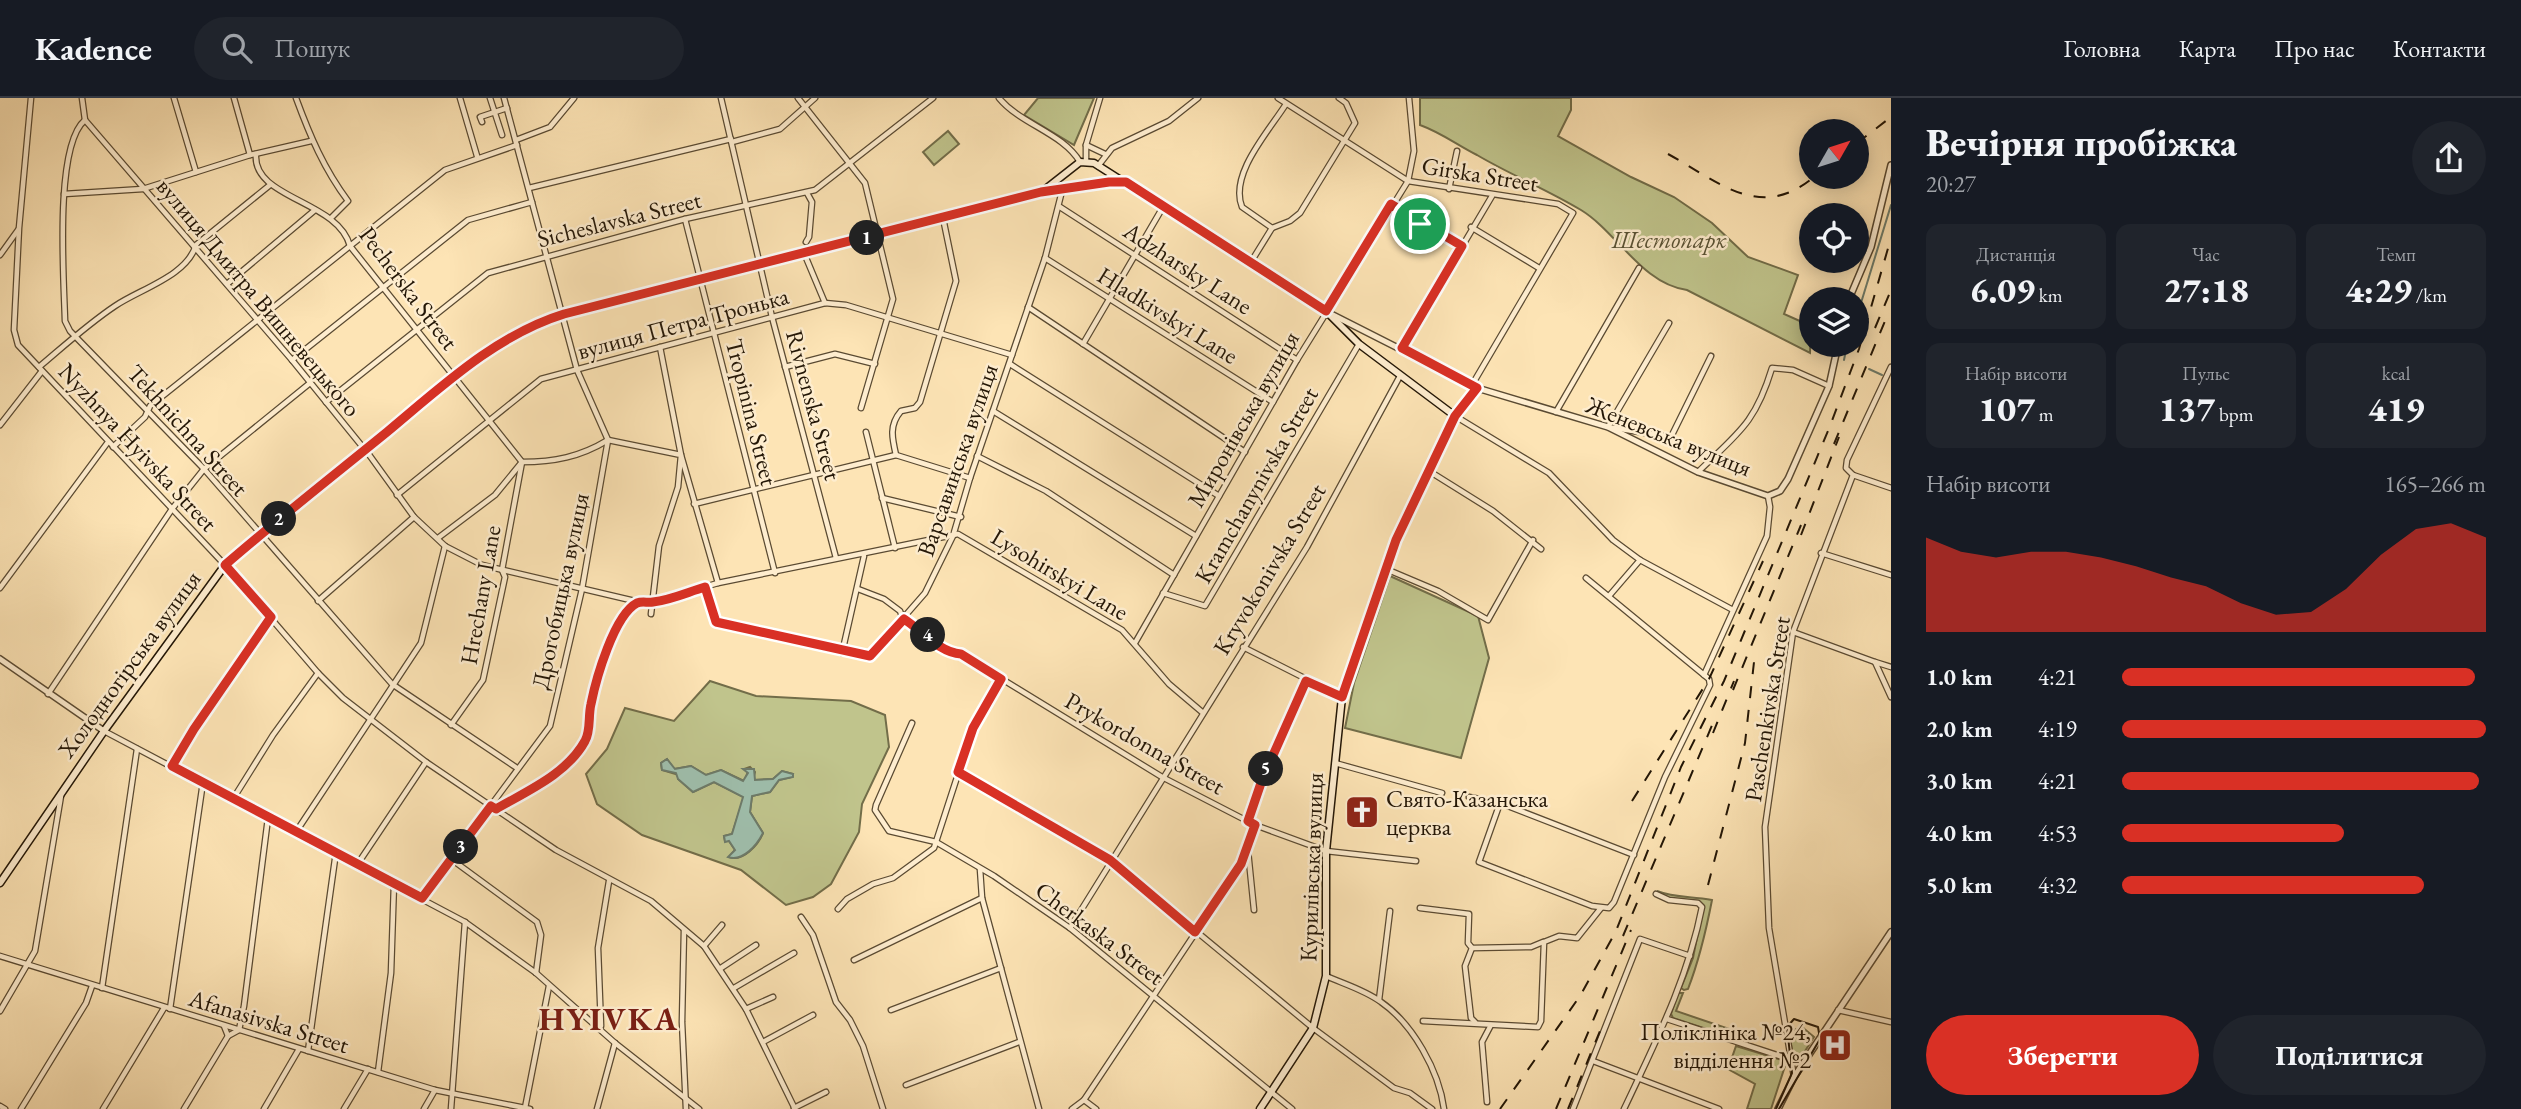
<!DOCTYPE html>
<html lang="uk">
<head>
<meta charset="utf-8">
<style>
	:root { --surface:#171b24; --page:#20242c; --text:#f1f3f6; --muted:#9ea1a6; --line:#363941; --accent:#d93025 }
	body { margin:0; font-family:"EB Garamond",serif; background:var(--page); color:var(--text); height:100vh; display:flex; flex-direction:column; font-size:26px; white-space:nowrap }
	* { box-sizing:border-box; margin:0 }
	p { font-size:23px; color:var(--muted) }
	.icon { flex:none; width:38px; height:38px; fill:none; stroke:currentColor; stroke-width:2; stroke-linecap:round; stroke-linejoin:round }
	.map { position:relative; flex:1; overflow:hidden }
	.sheet { display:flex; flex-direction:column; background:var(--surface); width:630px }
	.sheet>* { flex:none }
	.needle { width:46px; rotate:51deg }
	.tools { position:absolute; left:1799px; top:21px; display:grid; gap:14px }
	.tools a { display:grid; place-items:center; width:70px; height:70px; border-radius:50%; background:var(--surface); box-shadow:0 4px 18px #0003; font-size:35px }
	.pin { position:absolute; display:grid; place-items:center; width:60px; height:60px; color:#fff; margin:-30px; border:4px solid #fff; border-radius:50%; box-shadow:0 2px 7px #0007 }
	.km { position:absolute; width:35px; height:35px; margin:-18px; border-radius:50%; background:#222; color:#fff; font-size:19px; line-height:35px; text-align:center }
	.round { display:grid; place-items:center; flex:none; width:74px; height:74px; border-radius:37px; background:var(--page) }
	.overview { display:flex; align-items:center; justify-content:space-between; height:119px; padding:0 35px }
	h1 { font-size:38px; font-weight:800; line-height:52px }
	.figures { display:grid; grid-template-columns:repeat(3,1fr); gap:10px; height:119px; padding:7px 35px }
	.figures div { display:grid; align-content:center; border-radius:14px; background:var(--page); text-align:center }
	.figures b { font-size:35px; font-weight:800 }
	.figures small { font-size:19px; font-weight:400 }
	.figures p { font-size:19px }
	.chart { height:196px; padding:14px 35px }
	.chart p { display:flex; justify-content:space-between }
	.chart svg { width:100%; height:126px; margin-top:7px; fill:var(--accent); opacity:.7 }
	.action { display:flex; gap:14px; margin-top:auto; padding:14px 35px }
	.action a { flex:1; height:80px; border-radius:42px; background:var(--accent); color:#fff; font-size:28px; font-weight:800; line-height:80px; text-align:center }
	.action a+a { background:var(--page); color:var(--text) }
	ul { padding:0 35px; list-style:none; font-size:23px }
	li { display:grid; grid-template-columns:112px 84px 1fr; align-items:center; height:52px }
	li i { height:18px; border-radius:9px; background:var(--accent) }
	header { display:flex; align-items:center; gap:42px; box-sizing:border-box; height:98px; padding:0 35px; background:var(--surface); border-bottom:2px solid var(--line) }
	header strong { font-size:33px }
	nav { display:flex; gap:38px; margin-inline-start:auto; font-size:24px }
	.search { width:490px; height:63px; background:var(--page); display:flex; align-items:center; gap:18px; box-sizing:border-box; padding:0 24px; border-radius:38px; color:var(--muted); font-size:26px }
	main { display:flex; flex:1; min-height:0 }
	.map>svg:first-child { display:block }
</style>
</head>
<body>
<header>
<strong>Kadence</strong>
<div class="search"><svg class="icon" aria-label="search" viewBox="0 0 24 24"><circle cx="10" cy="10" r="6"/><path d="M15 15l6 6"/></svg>Пошук</div>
<nav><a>Головна</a><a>Карта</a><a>Про нас</a><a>Контакти</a></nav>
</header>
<main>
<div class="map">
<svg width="1891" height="1011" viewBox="0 0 1891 1011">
	<rect width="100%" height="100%" fill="#fde4b5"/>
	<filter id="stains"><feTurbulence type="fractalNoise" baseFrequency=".00286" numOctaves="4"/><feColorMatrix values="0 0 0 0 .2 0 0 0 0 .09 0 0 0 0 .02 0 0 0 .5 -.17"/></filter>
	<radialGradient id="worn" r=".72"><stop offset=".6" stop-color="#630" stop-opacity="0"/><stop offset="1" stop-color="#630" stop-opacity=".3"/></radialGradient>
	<g fill="#c0c48c" stroke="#726d49" stroke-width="2" fill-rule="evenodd">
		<polygon points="1038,0 1094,0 1074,47 1024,17"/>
		<path d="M1420 0H1571V12L1558 38 1631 79 1674 99 1712 125 1748 159 1798 177 1784 216 1811 228 1810 255 1687 192C1642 186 1617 134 1581 112 1548 92 1511 77 1477 57 1457 47 1442 35 1420 27Z"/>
		<polygon points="948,33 959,46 934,67 923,54"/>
		<polygon points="1390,478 1478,518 1489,560 1461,660 1345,630 1354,585"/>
		<path d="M710 583 756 598 851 603 885 617 889 649 862 706 859 734 831 786 813 799 786 807 741 772 642 737 597 706 586 676 607 651 625 610 674 623ZM667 661 674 671 691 668 706 677 721 672 744 683 748 674 744 671 750 669 755 674 753 682 773 681 782 673 793 676 792 679 779 682 770 694 752 698 750 714 763 735C758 747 743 764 729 759L735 752 729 743H725L724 738 732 736 744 699 714 684 693 694 678 681 679 677 662 672 661 665Z"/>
		<path d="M1657 793C1675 800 1691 798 1712 802 1706 833 1700 860 1688 891L1684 892 1681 890 1693 860 1703 809 1699 803 1669 801Z"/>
		<polygon points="1678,895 1683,895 1676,913 1753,939 1751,942 1740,942 1673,920 1671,916"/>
		<polygon points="1802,929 1814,939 1798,964 1793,960 1790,940 1794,932"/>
		<polygon points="1736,948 1782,962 1785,968 1771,1011 1747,1011 1755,986 1728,971"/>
	</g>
	<path fill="#9fbfad" stroke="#6d7b6a" stroke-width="2" d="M667 661 675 671 691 668 706 677 721 672 743 683 748 675 743 671H754L755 682 773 681 782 673 793 676V679L779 682 770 694 752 698 750 714 763 735C757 747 743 764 728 759L735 752 729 743 725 744 724 738 732 736 743 699 714 684 693 694 678 681 676 675 662 672 661 665Z"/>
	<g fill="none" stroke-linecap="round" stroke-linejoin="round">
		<g stroke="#6d7b6a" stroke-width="2">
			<polyline points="1857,218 1891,107"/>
			<polyline points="1844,262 1847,247"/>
			<polyline points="1869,271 1882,277"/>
		</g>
		<g stroke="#5a4a32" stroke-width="7">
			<g id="minor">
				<polyline points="31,0 19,130 14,232 18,247 225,467 318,575 343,600 426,664 556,752 651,803 704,848 746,911 795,1011"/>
				<path d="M82 0 85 22C54 48 64 182 65 223L70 233 204 371 392 586 517 670"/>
				<polyline points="174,0 196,74"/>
				<polyline points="234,0 250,57"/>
				<path d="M296 0C310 38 324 71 348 103L332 119"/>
				<polyline points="460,0 477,58"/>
				<polyline points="490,0 502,37"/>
				<polyline points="721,0 772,219 836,460"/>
				<polyline points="798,0 865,85 893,201 861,310"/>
				<path d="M999 0C1020 26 1063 35 1080 64"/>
				<polyline points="1278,0 1408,83 1558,106 1573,115 1472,287"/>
				<path d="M1286 6C1269 33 1229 76 1242 109L1272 130 1290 123 1300 115 1355 25 1346 5 1339 0"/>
				<polyline points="85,22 292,262 370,358 414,419 445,448 482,467 639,504 654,504 718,485 958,436 1122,532 1169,586 1202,614"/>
				<polyline points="482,24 480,19 507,10"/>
				<polyline points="516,42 550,29 574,0"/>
				<polyline points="732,44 780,31 815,0"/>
				<polyline points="1086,47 1105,56"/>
				<path d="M256 56C252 101 338 102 350 148L522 364 502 472 505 479 483 582 451 627"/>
				<polyline points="1086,63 1086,47 1100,0"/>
				<polyline points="1098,68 1112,50 1169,23 1198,0"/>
				<polyline points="529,90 731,41"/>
				<polyline points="1449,91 1457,53"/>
				<polyline points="64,96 143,91 250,57 311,43"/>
				<polyline points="1391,106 1421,126 1462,148"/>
				<polyline points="1060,109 1297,262"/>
				<polyline points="685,121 775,475"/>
				<polyline points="1471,129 1539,170"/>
				<polyline points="806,144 809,139 812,104 807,95"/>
				<polyline points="804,155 825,205"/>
				<polyline points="0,157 18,132"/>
				<polyline points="1045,160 1273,304"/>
				<polyline points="1251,164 1272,130"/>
				<polyline points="227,186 315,112"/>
				<polyline points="1028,209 1245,354"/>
				<polyline points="1669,225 1608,329 1671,339 1711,258"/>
				<polyline points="1083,246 1163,109"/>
				<polyline points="660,249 681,357 718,485"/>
				<polyline points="1402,250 1492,98"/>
				<polyline points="292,262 468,122 532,104"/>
				<polyline points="1010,266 1219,398"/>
				<path d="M39 269C64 248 88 226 115 208 140 191 187 178 196 147L270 87"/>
				<polyline points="785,269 835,256 875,266"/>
				<polyline points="326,304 488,175 685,121 815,92 933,0"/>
				<polyline points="993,313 1196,438"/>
				<polyline points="1556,314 1639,170"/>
				<polyline points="1455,318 1549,375 1613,442 1640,462 1733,512"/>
				<polyline points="0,327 42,273"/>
				<polyline points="866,334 895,450"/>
				<polyline points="113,349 145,319 150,308 445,72 517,47"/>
				<path d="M896 357C892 340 889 327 901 313L915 310 920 304 956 183 943 120"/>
				<polyline points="977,358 1046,393 1174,477"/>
				<polyline points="1429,373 1493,413 1541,451"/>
				<path d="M1698 374C1738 335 1755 326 1772 270L1793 272 1829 288"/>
				<polyline points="1853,377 1891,390"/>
				<polyline points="397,397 541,281 825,205 846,207 1012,257"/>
				<polyline points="882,400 961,419"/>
				<polyline points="694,406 896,357 970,380"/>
				<path d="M438 440 495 397 522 364C554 364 580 359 608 342L681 357 678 389 659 448 651 516"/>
				<polyline points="1821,455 1891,477"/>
				<polyline points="1386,471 1438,493 1488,522 1533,442"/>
				<polyline points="705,489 716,524 870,558 925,495 953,438 970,380 1045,160 1062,93"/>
				<polyline points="0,490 108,344"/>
				<polyline points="858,491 884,501 900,513 903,521 927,535 932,543 954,556 961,556 1162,679 1255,727 1326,753 1416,763"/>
				<polyline points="1163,495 1205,508 1359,246"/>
				<polyline points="1609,498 1640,462"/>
				<polyline points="318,503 414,419"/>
				<polyline points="1793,534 1875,564 1891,599"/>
				<polyline points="1135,545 1297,262 1408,83 1414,53 1409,0"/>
				<polyline points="1243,549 1342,599"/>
				<polyline points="842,555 864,458"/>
				<polyline points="1875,564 1891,569"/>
				<polyline points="1704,577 1767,438 1770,409 1768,398"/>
				<polyline points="48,596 172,411 204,371 310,285"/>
				<polyline points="912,625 876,707 875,712 889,733 936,744 994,778 1070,830 1292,1011"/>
				<polyline points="104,633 465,824 536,875 615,945 699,1011"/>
				<polyline points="1335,665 1442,695"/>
				<polyline points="172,668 194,631 271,519"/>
				<polyline points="958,674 1110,762 1313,930 1394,990 1410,995 1432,1011"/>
				<polyline points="1469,699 1500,705 1634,757"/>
				<polyline points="233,701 273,637 318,575"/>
				<polyline points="1500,705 1479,764 1592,808 1609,810 1614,804 1665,679 1710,587 1709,581 1586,480"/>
				<path d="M496 711C527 693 567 676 585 643 590 634 588 621 590 611 595 576 610 527 638 505"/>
				<polyline points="1248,723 1262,682 1306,583"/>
				<polyline points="296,734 421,545 445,448"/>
				<polyline points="1248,753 1254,812"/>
				<polyline points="451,761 537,824 541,837 536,875"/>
				<polyline points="357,767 426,664"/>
				<polyline points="980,771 982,800 1039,1011"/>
				<polyline points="422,800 550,628 582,491 608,342 577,272 504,0"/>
				<polyline points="1420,810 1469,816 1468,845 1472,850 1465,868 1471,920 1475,924"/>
				<polyline points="838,811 847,801 873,786 893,780 934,750 973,630 1001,581"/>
				<polyline points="801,819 813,837 836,904 850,922 863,948 883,1011"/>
				<polyline points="1070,830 1307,449 1400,278"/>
				<polyline points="684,832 682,924 686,1011"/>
				<polyline points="704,848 722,827"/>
				<polyline points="1472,850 1531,849 1543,844"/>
				<polyline points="0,858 435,992 530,1011"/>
				<polyline points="854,862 982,800"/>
				<polyline points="721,870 756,847"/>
				<path d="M1326 878C1344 886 1365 892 1381 904 1413 926 1439 973 1444 1011"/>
				<polyline points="102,890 137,651"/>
				<polyline points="734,890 794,855"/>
				<polyline points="1379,902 1390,813"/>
				<polyline points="170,911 203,684"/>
				<polyline points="746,911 773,899"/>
				<polyline points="891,912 1001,870"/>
				<polyline points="1838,912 1891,924"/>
				<polyline points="0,913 35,853 61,698"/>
				<polyline points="1667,921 1789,961"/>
				<polyline points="1423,923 1538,929 1541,923 1544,844 1559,838 1577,840 1601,810"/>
				<polyline points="601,928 598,850 609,783"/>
				<polyline points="228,938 239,932 244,908 268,720"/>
				<polyline points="763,944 813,917"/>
				<polyline points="308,953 336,754"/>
				<polyline points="1593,963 1719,1011"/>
				<polyline points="378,974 391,875 394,785"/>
				<polyline points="1794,979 1769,830 1765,729 1793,534 1853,377 1846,370 1847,362 1891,269"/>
				<polyline points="906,987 1019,944"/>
				<polyline points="1084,1002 1096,1011"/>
				<polyline points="1487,1004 1482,944 1491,927"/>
				<polyline points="0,1008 5,1011"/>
				<polyline points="525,1010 549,888"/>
				<polyline points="794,1010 826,994"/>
				<polyline points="21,1011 86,905 92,888"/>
				<polyline points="103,1011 164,910"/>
				<polyline points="184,1011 228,938 224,928"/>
				<polyline points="264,1011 299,951"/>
				<polyline points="344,1011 368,971"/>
				<polyline points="424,1011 435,992"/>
				<polyline points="451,1011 465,824"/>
				<polyline points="597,1011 615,945"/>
				<polyline points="1072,1011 1084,1002 1232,780 1248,752 1255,727"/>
				<polyline points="1573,1011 1640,841 1690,858"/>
				<path d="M1624 1011C1655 945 1688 881 1702 809L1698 805 1669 802 1656 796"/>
			</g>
		</g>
		<g stroke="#5a4a32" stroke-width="8">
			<g id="tertiary">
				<polyline points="1849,201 1871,149 1891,67"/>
				<polyline points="1329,215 1477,290 1608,329 1698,374 1768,398 1780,393 1788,381 1829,288 1838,247"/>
				<polyline points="1455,318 1477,290"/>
				<polyline points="0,561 104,633"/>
				<polyline points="1778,1011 1794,979 1891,834"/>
			</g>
		</g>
		<g stroke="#231606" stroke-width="9">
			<g id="secondary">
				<polyline points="1043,93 1080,64 1094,65 1326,213 1359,246 1455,318 1396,442 1342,599 1326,753 1326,878 1313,930 1260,1011"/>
				<polyline points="0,785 104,633 225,467 455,279 501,245 557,218 700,181 1041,94 1126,84"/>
			</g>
		</g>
		<use href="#minor" stroke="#feedcf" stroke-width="4.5"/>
		<use href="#tertiary" stroke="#feedcf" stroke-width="5"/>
		<use href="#secondary" stroke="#feedcf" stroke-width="6"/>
		<polyline stroke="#231606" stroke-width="2" points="1776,1011 1792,975 1787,929 1794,921 1818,929 1820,941 1779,1011"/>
		<g stroke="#231606" stroke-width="2" stroke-dasharray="12 12" stroke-linecap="butt">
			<polyline points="1857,45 1891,19"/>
			<path d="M1668 56C1719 84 1760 124 1814 79"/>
			<polyline points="1875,230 1891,192"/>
			<polyline points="1834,346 1885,223"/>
			<polyline points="1801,437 1839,339"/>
			<polyline points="1733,592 1801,427"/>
			<polyline points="1713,635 1734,583"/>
			<polyline points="1632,703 1709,581 1763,463"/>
			<polyline points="1708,787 1745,645 1755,555"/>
			<polyline points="1623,838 1713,625"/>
			<polyline points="1500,1011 1580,898 1616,833 1681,669 1724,583 1830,328 1859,251 1891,140"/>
			<polyline points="1556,1011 1631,832"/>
			<polyline points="1568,1011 1602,928"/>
		</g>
	</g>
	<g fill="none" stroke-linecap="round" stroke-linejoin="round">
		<g stroke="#fff" stroke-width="14">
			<path id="route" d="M1109 84H1126L1326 213 1391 106 1462 148 1402 250 1477 290 1455 318 1396 442 1342 599 1306 583 1262 682 1248 723 1255 727 1241 766 1195 834 1110 762 958 674 973 630 1001 581 961 556C940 555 921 532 904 521L870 558 716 524 705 489C688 494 671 502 653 504 648 505 642 503 637 505 614 517 596 581 591 606 588 618 591 633 585 643 567 676 527 693 496 711L491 708 422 800 172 668 194 631 271 519 225 467C278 421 333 378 387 334 441 289 496 237 564 216L1041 94Z"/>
		</g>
		<use href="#route" stroke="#d93025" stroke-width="9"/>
	</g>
	<defs>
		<g id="church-square" transform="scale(1.75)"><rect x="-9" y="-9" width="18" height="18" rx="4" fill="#8f2418" stroke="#feedcf"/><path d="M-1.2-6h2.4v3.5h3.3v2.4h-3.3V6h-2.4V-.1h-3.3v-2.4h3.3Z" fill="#fff"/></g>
		<g id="hospital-square" transform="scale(1.75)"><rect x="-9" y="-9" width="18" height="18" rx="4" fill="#8f2418" stroke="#feedcf"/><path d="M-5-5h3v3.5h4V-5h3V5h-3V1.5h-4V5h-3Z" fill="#fff"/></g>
	</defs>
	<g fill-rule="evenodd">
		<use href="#church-square" x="1362" y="714"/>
		<use href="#hospital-square" x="1835" y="947"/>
	</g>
	<g text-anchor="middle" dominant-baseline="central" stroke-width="5" stroke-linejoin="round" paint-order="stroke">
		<g font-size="24" fill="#231606" stroke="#feedcf">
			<text transform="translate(1480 76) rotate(9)">Girska Street</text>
			<text transform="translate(619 121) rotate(-14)">Sicheslavska Street</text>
			<text transform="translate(1188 170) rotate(33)">Adzharsky Lane</text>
			<text transform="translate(409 190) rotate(53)">Pecherska Street</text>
			<text transform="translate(259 199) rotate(50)">вулиця Дмитра Вишневецького</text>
			<text transform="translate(1168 217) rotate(32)">Hladkivskyi Lane</text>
			<text transform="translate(683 225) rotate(-15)">вулиця Петра Тронька</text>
			<text transform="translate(814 307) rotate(75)">Rivnenska Street</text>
			<text transform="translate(752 314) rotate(76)">Tropinina Street</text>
			<text transform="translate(1243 321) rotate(-60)">Миронівська вулиця</text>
			<text transform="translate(188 332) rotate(48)">Tekhnichna Street</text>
			<text transform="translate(1669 338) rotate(22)">Женевська вулиця</text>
			<text transform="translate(138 349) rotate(47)">Nyzhnya Hyivska Street</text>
			<text transform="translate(957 362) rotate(-71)">Варсавинська вулиця</text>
			<text transform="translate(1256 387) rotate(-60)">Kramchanynivska Street</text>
			<text transform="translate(1269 471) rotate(-59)">Kryvokonivska Street</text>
			<text transform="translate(1060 476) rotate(31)">Lysohirskyi Lane</text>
			<text transform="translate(560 493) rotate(-78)">Дрогобицька вулиця</text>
			<text transform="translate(480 497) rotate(-80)">Hrechany Lane</text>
			<text transform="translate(129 566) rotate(-54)">Холодногірська вулиця</text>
			<text transform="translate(1767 611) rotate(-81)">Paschenkivska Street</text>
			<text transform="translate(1145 645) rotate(30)">Prykordonna Street</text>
			<text transform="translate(1311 769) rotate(-88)">Курилівська вулиця</text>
			<text transform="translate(1100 835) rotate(37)">Cherkaska Street</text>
			<text transform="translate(269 923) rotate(17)">Afanasivska Street</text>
		</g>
		<g font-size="24" font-style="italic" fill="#5a5335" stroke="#feedcf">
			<text x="1669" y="141">Шестопарк</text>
		</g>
		<g font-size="24" fill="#231606" stroke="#feedcf" text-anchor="start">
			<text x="1386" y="700">Свято-Казанська<tspan x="1386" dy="28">церква</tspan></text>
			<text x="1811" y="933" text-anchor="end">Поліклініка №24,<tspan x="1811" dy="28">відділення №2</tspan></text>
		</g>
		<g font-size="32" font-weight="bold" letter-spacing="2" fill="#7a1f14" stroke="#feedcf">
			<text x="609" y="921">HYIVKA</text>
		</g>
	</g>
	<rect width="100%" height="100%" filter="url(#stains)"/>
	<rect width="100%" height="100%" fill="url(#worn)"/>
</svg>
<div class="tools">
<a><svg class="needle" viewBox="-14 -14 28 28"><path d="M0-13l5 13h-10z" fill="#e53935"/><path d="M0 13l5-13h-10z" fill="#9ea1a6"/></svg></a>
<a><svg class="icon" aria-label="locate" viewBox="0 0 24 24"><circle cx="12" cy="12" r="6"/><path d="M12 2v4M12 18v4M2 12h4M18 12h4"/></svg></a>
<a><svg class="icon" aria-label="layers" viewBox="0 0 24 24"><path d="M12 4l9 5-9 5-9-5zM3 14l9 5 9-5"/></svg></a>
</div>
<div class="pin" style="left:1420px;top:126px;background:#1e9e55"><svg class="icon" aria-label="arrive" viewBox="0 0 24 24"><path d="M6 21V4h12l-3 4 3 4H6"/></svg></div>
<b class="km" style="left:867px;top:140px">1</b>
<b class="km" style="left:279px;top:421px">2</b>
<b class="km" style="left:461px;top:749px">3</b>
<b class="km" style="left:928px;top:537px">4</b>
<b class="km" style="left:1266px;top:671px">5</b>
</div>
<section class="sheet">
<div class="overview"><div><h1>Вечірня пробіжка</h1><p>20:27</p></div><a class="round"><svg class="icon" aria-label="share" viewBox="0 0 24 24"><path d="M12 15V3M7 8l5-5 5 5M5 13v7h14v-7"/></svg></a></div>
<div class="figures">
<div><p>Дистанція</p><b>6.09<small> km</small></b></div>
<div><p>Час</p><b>27:18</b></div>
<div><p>Темп</p><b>4:29<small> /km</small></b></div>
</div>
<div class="figures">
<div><p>Набір висоти</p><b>107<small> m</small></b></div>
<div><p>Пульс</p><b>137<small> bpm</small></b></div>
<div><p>kcal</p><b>419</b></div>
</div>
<div class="chart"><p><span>Набір висоти</span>165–266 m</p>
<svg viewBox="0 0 160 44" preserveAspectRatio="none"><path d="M0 44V11L10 16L20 18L30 16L40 16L50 18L60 21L70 25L80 28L90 34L100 38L110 37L120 29L130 17L140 8L150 6L160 11V44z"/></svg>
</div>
<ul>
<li><b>1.0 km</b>4:21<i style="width:97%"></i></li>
<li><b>2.0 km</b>4:19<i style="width:100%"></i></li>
<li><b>3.0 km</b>4:21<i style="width:98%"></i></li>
<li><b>4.0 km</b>4:53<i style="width:61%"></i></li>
<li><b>5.0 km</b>4:32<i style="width:83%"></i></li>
</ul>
<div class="action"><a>Зберегти</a><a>Поділитися</a></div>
</section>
</main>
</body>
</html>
